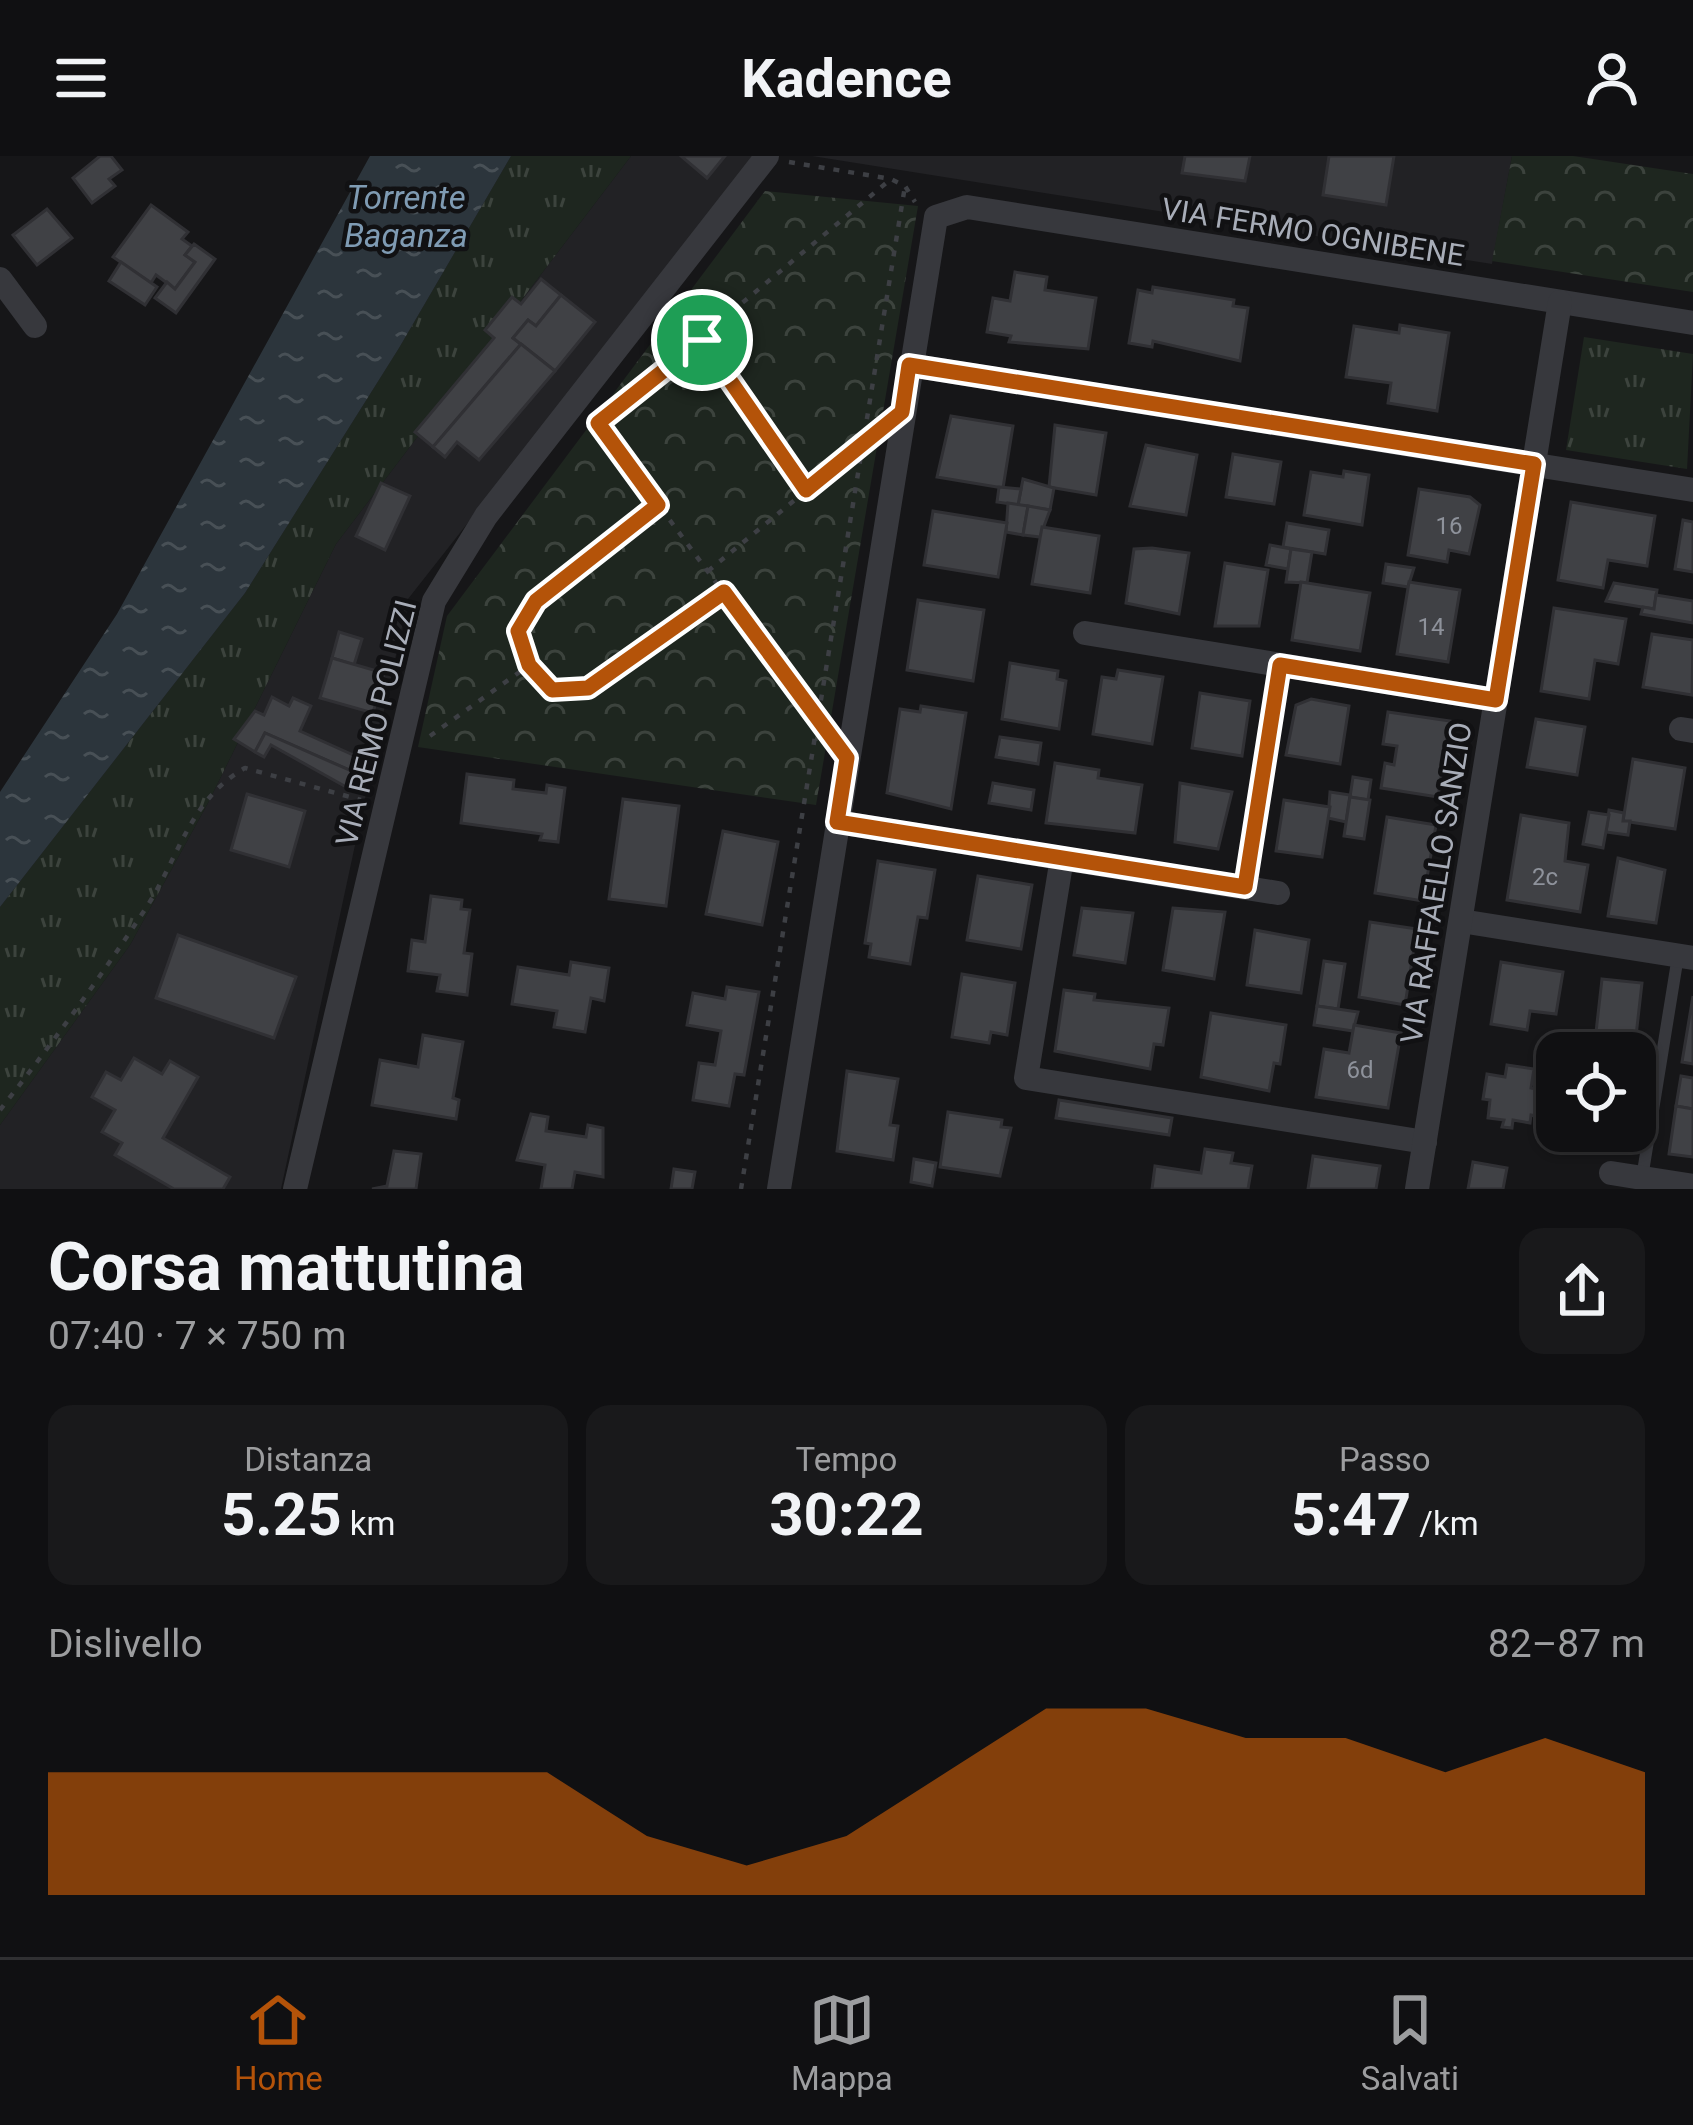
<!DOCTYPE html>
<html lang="it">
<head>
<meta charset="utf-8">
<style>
	:root { --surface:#101012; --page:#19191b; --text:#f1f3f6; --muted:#9c9d9f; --line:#303032; --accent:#b45309 }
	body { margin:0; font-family:Roboto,sans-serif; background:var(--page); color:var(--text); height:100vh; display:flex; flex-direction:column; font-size:45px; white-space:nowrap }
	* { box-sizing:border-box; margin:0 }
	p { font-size:39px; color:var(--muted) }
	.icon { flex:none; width:66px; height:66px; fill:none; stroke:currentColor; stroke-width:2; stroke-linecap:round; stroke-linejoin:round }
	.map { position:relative; height:1033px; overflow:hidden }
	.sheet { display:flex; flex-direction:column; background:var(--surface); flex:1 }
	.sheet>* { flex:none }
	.controls { position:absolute; left:1536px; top:876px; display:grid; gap:24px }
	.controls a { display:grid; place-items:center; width:120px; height:120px; border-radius:24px; background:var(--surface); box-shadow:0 3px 9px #0004,0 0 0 3px var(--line); font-size:60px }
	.pin { position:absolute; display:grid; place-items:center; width:102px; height:102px; color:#fff; margin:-51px; border:6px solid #fff; border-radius:50%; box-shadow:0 3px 12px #0007 }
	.round { display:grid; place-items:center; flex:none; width:126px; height:126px; border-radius:24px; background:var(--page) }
	.head { display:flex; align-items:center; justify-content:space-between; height:204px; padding:0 48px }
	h1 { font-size:66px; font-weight:700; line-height:90px }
	.figures { display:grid; grid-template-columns:repeat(3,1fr); gap:18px; height:204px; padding:12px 48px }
	.figures div { display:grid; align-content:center; border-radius:24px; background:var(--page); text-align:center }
	.figures b { font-size:60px; font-weight:700 }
	.figures small { font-size:33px; font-weight:400 }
	.figures p { font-size:33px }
	.chart { height:336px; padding:24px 48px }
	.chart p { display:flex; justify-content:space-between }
	.chart svg { width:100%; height:216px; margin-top:12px; fill:var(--accent); opacity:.7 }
	header { display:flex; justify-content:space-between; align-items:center; height:156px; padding:0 48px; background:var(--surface); font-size:54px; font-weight:700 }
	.tabs { display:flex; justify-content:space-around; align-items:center; height:168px; border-top:3px solid var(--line); background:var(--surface); font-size:33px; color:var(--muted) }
	.tabs a { display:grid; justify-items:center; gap:6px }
	.tabs .current { color:var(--accent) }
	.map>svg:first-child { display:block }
</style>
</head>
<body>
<header><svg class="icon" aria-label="menu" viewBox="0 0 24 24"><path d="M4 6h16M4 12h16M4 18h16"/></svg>Kadence<svg class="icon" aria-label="person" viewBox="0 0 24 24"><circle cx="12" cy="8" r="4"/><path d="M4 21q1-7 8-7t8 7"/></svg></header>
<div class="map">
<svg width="1693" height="1033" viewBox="0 0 1693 1033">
	<defs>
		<pattern id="grass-tufts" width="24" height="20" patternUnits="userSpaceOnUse" patternTransform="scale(3)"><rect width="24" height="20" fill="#1e261f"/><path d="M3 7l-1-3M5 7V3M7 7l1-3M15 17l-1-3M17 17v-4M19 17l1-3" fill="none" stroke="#3c433d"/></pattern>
		<pattern id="park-crowns" width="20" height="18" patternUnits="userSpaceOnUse" patternTransform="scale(3)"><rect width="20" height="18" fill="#1e261f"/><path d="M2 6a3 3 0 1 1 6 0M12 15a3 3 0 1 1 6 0" fill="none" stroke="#3c433d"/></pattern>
		<pattern id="water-ripples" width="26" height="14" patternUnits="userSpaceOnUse" patternTransform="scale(3)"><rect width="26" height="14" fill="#2c353c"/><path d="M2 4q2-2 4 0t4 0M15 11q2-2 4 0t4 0" fill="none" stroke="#485056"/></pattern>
	</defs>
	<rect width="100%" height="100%" fill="#161618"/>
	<g fill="#222225">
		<polygon points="631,0 756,0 408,443 281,1033 0,1033 0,969 130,789 208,647 336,388"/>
		<polygon points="812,0 1512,0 1492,108"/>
	</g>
	<g fill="url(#grass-tufts)">
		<polygon points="511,0 631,0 336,388 208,647 130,789 0,969 0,751 245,437 399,192"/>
		<polygon points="1584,181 1693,198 1687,313 1566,294"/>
	</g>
	<g fill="url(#park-crowns)">
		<polygon points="1512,0 1573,0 1693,18 1693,136 1492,105"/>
		<polygon points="765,35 918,50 816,649 418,591 447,460"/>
	</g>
	<polygon fill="url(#water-ripples)" points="370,0 511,0 399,192 245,437 0,751 0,636 117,458"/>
	<g fill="#404145" stroke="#303034" stroke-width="3">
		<polygon points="100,0 111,0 122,14 109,23 115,30 92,47 73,22"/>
		<polygon points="681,0 725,0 707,22"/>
		<polygon points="1185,0 1250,0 1245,25 1182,17"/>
		<polygon points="1329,0 1394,0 1386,49 1323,39"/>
		<polygon points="151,49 188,76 182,83 192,90 185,99 195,106 175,133 156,119 151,127 113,101"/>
		<polygon points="47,53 72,82 37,109 13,79"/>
		<polygon points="194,88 215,103 176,157 155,142 167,126 175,133 195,106 185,99"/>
		<polygon points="121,106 157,131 145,149 109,125"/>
		<polygon points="1015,116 1047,121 1045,134 1096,142 1088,193 1009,186 1011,180 987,176 993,142 1010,145"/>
		<polygon points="541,123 561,139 536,170 528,164 513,182 521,188 433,291 415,276 494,182 485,174 512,141 521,148"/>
		<polygon points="1153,131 1234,144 1233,150 1248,152 1240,205 1153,185 1152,191 1129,187 1138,134 1152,137"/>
		<polygon points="561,139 595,166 555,215 513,182 528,164 536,170"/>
		<polygon points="1400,169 1449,177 1437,255 1388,247 1391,227 1346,221 1354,170 1399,177"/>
		<polygon points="521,188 555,215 479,304 457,286 445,301 433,291"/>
		<polygon points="951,260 1013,270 1003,332 937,321"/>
		<polygon points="1055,269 1106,277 1096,339 1049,331"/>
		<polygon points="1146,289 1197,299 1186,359 1130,350"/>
		<polygon points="1233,298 1281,306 1274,348 1226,341"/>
		<polygon points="1344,315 1369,319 1362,369 1304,359 1311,316 1343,321"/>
		<polygon points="1023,323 1054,332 1050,354 1018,349"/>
		<polygon points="381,327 410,340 385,394 356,380"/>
		<polygon points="999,331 1021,333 1018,349 997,346"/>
		<polygon points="1419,333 1470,341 1480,349 1469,398 1449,394 1447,406 1408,399"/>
		<polygon points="1571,346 1655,360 1647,410 1608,404 1603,432 1558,424"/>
		<polygon points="1008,347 1028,350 1023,379 1006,376"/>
		<polygon points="1028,350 1050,354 1040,381 1023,379"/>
		<polygon points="933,355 1007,367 998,421 924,409"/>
		<polygon points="1683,364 1693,366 1693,416 1675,413"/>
		<polygon points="1287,367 1329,374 1325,398 1283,391"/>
		<polygon points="1042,371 1099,380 1090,437 1032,428"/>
		<polygon points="1270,389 1291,393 1288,413 1266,409"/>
		<polygon points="1152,392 1189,397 1179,458 1126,447 1134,393"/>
		<polygon points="1291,393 1312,396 1307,427 1286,426"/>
		<polygon points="1225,407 1268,414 1259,470 1215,470"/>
		<polygon points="1386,408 1414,412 1408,431 1383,427"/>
		<polygon points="1301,426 1370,437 1360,495 1292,484"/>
		<polygon points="1409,426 1460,434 1448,506 1397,498"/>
		<polygon points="1614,427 1657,434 1654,453 1606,445"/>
		<polygon points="1656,439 1693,445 1693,467 1641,458 1643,451 1654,453"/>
		<polygon points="918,444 984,454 973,525 907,514"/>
		<polygon points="1554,452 1626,463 1618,508 1595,504 1589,543 1541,535"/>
		<polygon points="339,476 362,483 354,509 332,502"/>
		<polygon points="1652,478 1693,484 1692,539 1643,531"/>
		<polygon points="332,502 384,517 373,557 320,542"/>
		<polygon points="1010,507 1058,515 1057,523 1066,525 1059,573 1002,563"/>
		<polygon points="1118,514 1163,521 1152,588 1093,578 1102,521 1116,523"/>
		<polygon points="1200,537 1250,545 1242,600 1192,592"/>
		<polygon points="272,541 289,550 293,542 311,550 300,575 362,603 356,617 265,577 255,596 234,583 255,555 264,559"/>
		<polygon points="1311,543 1349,550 1340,608 1286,599 1296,549"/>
		<polygon points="921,550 966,557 951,653 887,637 900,553 920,556"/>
		<polygon points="1388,556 1450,565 1438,641 1381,632 1385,607 1394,609 1397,590 1383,588"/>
		<polygon points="1536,563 1585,571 1577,619 1527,611"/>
		<polygon points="265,577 356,617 348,632 271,589 264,601 255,596"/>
		<polygon points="1000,581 1041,587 1038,608 996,601"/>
		<polygon points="1633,603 1685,612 1675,673 1623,665"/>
		<polygon points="1055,607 1099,614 1098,622 1142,629 1135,677 1046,667"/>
		<polygon points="467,618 514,624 513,633 546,637 547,629 565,632 558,686 540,684 542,678 461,667"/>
		<polygon points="1353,621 1371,624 1368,644 1350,641"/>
		<polygon points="993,627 1034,634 1031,654 989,647"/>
		<polygon points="1180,627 1232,636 1218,693 1175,686"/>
		<polygon points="1330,636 1350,639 1346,666 1328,662"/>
		<polygon points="247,638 305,655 289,711 231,694"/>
		<polygon points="1350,641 1370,644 1364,683 1344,680"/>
		<polygon points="623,643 679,650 666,750 609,743"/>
		<polygon points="1284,644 1330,651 1322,701 1276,695"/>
		<polygon points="1609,654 1624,657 1623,665 1630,665 1628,679 1606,676"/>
		<polygon points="1589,656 1609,659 1603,692 1583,688"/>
		<polygon points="1521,659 1569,667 1565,705 1588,709 1580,756 1507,744"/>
		<polygon points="1387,661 1436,669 1423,745 1375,737"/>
		<polygon points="723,675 778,686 762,769 706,758"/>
		<polygon points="1618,702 1665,714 1656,767 1608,760"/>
		<polygon points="878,705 935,714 927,762 918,761 910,808 869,801 871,788 865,787"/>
		<polygon points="978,720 1032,729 1021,793 967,784"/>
		<polygon points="431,740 462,744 461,753 470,754 464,797 472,798 467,839 437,835 440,819 408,815 412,784 425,786"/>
		<polygon points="1082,752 1133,757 1125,807 1074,799"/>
		<polygon points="1173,752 1225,756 1214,823 1163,814"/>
		<polygon points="1370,766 1417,773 1405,849 1359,841"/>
		<polygon points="1255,774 1309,784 1301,837 1247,829"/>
		<polygon points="178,779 296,821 274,882 156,842"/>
		<polygon points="1324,805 1345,808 1338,853 1317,850"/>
		<polygon points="571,806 609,812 604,845 591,842 585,876 554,871 557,855 512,848 518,811 569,819"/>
		<polygon points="1501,806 1563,816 1556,858 1530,855 1527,874 1491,868"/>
		<polygon points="962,818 1015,827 1007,879 991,876 989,887 952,881"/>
		<polygon points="1602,823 1642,827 1635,889 1595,885"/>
		<polygon points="727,831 759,836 744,919 735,918 729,950 693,944 699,907 715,909 721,875 687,869 693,837 725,843"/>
		<polygon points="1064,834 1095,838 1094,844 1169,852 1163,889 1154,888 1150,913 1055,895"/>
		<polygon points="1693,840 1693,908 1682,906"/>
		<polygon points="1317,850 1358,856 1353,875 1314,869"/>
		<polygon points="1211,857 1286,869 1280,908 1274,907 1269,935 1201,921"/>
		<polygon points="1354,869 1401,877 1388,952 1316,941 1324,893 1349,897"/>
		<polygon points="423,879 463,886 453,942 459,944 456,963 372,949 380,904 418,911"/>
		<polygon points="134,902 162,918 170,905 198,921 163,982 230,1021 223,1033 174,1033 115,999 122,987 102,976 115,954 92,941 106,916 121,924"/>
		<polygon points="1507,909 1534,913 1531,932 1547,935 1542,961 1531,959 1530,967 1513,964 1512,972 1502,971 1504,964 1488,962 1490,944 1483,943 1487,918 1505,921"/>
		<polygon points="847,915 898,923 890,969 898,970 893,1004 837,995"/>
		<polygon points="1681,920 1693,922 1693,953 1676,950"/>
		<polygon points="1059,944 1172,962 1169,979 1056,962"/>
		<polygon points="1676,950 1693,953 1693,1001 1669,998"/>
		<polygon points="948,956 1002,964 1001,971 1011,972 1000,1020 940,1011"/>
		<polygon points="531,958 548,961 546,975 586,981 588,969 603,972 603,1021 575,1016 572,1033 541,1033 545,1009 517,1004"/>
		<polygon points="1205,993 1233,997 1231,1007 1252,1010 1248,1033 1152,1033 1155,1010 1201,1017"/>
		<polygon points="394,995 421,998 416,1033 372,1033 387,1030"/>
		<polygon points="1313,1000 1380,1010 1376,1033 1308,1033"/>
		<polygon points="914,1003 936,1007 932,1030 911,1026"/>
		<polygon points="1473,1006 1507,1012 1503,1033 1468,1033"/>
		<polygon points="674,1013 695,1016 692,1033 671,1033"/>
	</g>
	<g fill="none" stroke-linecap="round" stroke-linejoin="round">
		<g stroke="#3d3f44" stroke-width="4.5" stroke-dasharray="6 9" stroke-linecap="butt">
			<polyline points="789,6 891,23 905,30 915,46"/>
			<polyline points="704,186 806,335"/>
			<polyline points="659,349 536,444 519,475 529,509 552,534 588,531 724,436"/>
			<polyline points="708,415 874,279"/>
			<polyline points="825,574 598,267 891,23"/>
			<polyline points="430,580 528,510"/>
			<polyline points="1249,705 1276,532"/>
			<path d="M0 954C51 889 100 822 146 752 179 701 190 643 245 612L361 644"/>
			<polyline points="741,1033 905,30"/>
		</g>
		<polyline stroke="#37383d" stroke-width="12" points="1642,1022 1678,800"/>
		<g stroke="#37383d" stroke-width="24">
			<polyline points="0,123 35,170"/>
			<polyline points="909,209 1693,334"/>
			<polyline points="1085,477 1496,544"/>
			<polyline points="1681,573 1693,575"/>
			<polyline points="837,666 1278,737"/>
			<polyline points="1062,702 1026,922 1425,986"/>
			<polyline points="1461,765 1693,802"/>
			<polyline points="1611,1017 1693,1030"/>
			<polyline points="295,1033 434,445 486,360 767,0"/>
			<polyline points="779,1033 936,61 967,51 1693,167"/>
			<polyline points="1417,1033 1560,146"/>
		</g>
	</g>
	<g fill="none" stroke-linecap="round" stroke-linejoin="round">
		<g stroke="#fff" stroke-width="24">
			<polygon id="route" points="702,184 806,334 902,256 909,209 1534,308 1496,544 1280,509 1245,731 837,666 847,602 724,436 588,532 552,534 529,509 518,475 536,445 658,349 598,267"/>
		</g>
		<use href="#route" stroke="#b45309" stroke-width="15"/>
	</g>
	<g text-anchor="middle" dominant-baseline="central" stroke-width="9" stroke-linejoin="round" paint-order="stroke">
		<g font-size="24" fill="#8e929b">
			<text x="1449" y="370">16</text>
			<text x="1431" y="471">14</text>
			<text x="1545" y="721">2c</text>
			<text x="1360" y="914">6d</text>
		</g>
		<g font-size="30" fill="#a8adb8" stroke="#111113">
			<text transform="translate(1313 76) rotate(9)">VIA FERMO OGNIBENE</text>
			<text transform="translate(376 567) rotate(-76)">VIA REMO POLIZZI</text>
			<text transform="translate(1436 727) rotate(-81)">VIA RAFFAELLO SANZIO</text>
		</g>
		<g font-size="33" font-style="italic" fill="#7f9bb3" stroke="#111113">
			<text x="406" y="41">Torrente<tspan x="406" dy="38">Baganza</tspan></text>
		</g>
	</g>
</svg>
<div class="controls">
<a><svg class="icon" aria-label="locate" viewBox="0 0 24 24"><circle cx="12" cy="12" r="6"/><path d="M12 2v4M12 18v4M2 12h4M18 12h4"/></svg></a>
</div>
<div class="pin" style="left:702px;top:184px;background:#1e9e55"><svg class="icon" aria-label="arrive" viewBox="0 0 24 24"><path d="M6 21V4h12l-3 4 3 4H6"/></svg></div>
</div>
<section class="sheet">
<div class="head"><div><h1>Corsa mattutina</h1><p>07:40 · 7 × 750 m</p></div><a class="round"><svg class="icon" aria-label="share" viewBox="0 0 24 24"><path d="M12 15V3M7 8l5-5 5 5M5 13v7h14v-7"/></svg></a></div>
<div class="figures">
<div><p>Distanza</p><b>5.25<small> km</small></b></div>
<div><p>Tempo</p><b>30:22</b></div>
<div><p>Passo</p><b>5:47<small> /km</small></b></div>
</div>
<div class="chart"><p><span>Dislivello</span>82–87 m</p>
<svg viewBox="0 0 160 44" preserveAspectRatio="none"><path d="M0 44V19L10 19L20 19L30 19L40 19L50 19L60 32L70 38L80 32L90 19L100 6L110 6L120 12L130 12L140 19L150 12L160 19V44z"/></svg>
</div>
</section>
<nav class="tabs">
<a class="current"><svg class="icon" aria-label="home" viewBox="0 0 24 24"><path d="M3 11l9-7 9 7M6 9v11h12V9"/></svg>Home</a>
<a><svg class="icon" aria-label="map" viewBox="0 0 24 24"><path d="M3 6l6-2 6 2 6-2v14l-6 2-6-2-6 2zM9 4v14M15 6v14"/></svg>Mappa</a>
<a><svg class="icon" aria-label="saved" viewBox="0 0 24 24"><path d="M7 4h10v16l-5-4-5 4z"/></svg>Salvati</a>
</nav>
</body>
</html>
